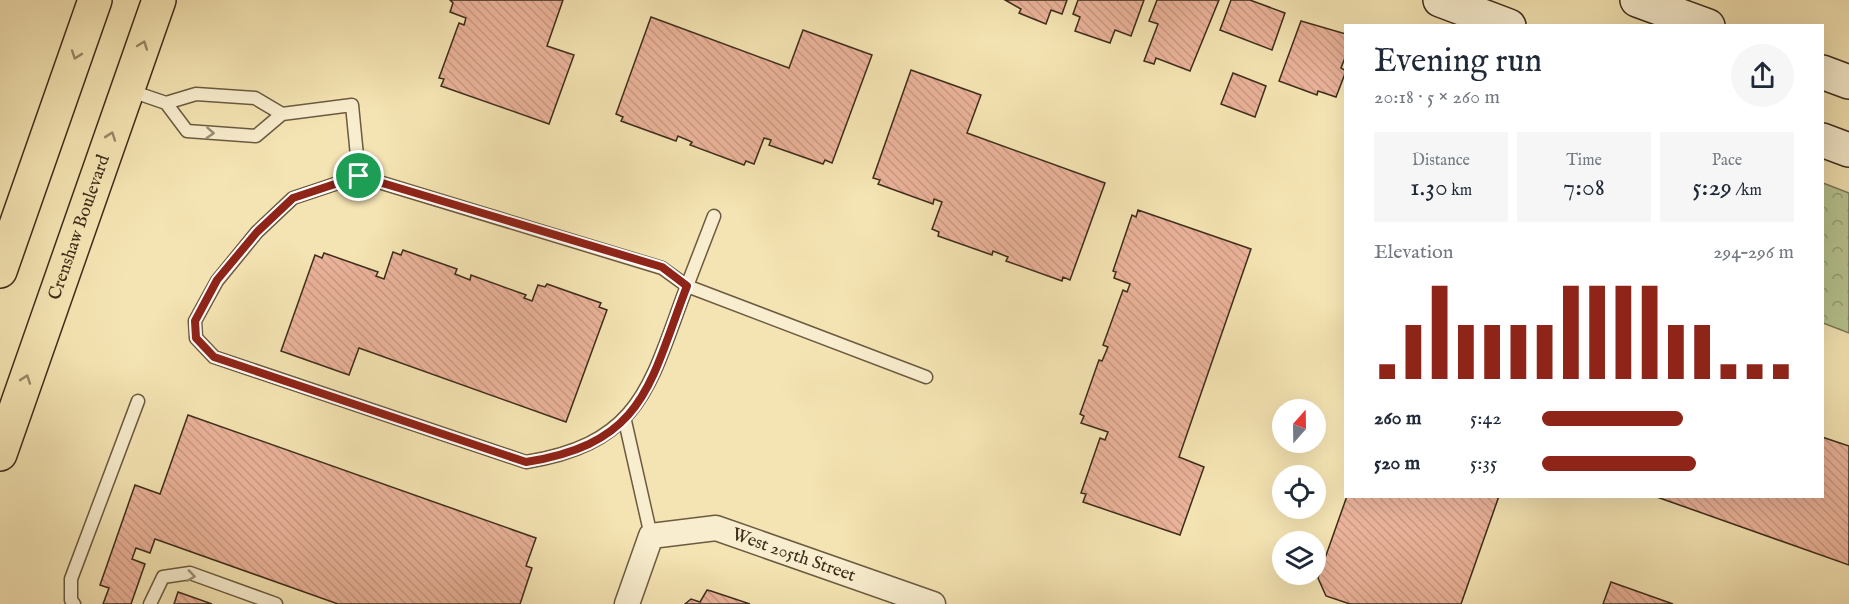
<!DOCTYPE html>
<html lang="en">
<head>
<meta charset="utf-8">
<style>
	:root { --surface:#fff; --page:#f6f6f7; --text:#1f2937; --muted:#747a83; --accent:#8f2418 }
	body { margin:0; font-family:"IM FELL English",serif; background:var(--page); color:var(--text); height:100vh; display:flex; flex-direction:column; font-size:22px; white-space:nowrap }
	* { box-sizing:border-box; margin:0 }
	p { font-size:20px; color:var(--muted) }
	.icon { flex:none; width:33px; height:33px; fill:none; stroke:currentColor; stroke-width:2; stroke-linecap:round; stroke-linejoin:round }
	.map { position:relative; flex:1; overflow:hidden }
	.drawer { position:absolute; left:1344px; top:24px; width:480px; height:474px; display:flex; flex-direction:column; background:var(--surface); border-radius:0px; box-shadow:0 6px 24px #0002 }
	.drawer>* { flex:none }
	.needle { width:39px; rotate:20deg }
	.buttons { position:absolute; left:1272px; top:399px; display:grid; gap:12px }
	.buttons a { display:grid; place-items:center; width:54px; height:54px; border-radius:50%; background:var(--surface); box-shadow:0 6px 24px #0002; font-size:30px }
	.pin { position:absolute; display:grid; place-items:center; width:51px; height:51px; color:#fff; margin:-26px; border:3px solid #fff; border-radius:50%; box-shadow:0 2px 6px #0007 }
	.round { display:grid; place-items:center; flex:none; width:63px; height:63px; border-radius:32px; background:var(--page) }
	.headline { display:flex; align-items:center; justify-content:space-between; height:102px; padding:0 30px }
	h1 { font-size:33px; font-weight:600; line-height:45px }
	.figures { display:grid; grid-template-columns:repeat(3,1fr); gap:9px; height:102px; padding:6px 30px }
	.figures div { display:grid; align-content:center; border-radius:0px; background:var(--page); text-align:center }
	.figures b { font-size:26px; font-weight:600 }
	.figures small { font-size:16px; font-weight:400 }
	.figures p { font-size:16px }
	.chart { height:168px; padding:12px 30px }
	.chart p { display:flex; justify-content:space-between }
	.chart svg { width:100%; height:108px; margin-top:6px; stroke:var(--accent); stroke-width:6 }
	ul { padding:0 30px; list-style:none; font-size:20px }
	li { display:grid; grid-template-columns:96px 72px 1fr; align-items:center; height:45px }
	li i { height:15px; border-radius:8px; background:var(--accent) }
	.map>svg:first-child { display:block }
</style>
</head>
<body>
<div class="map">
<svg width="1849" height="604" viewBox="0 0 1849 604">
	<defs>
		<pattern id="park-crowns" width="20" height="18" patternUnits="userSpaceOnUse" patternTransform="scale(1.5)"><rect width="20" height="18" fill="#b7c590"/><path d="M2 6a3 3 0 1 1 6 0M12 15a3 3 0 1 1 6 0" fill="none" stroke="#96a075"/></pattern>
		<pattern id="building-back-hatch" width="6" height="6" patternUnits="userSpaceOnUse" patternTransform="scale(1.5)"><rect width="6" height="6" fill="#ebb39a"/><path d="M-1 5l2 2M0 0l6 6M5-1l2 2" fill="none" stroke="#ca9a84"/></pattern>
	</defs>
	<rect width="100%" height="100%" fill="#f5e4b3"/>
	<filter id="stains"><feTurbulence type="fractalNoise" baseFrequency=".00333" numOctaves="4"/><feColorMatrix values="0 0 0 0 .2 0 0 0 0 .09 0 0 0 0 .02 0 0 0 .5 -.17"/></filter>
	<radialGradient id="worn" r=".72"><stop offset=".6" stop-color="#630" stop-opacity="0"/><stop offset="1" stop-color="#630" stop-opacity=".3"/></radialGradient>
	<polygon fill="url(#park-crowns)" stroke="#7a7956" stroke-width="1.5" points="1823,183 1849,193 1849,333 1823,323"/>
	<g fill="url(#building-back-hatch)" stroke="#3d2d1b" stroke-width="1.5">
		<polygon points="450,0 563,0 547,46 574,55 549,124 441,86 444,79 439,78 459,23 464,25 466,18 450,12 453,3"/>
		<polygon points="1005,0 1067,0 1062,14 1051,10 1046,24 1019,13 1021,9"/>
		<polygon points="1078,0 1144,0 1131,36 1115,30 1110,43 1075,31 1080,17 1073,14"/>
		<polygon points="1157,0 1219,0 1190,71 1156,58 1154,64 1144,61 1158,24 1149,21"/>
		<polygon points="1231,0 1250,0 1285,13 1272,50 1220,30"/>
		<polygon points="651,17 789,68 803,30 872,55 832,163 825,160 823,164 769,145 771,140 764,138 754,164 746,161 744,165 690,145 692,142 678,136 676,141 621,121 623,117 616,114"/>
		<polygon points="1301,21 1346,34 1346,55 1341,68 1346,71 1336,97 1318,91 1317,95 1279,81"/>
		<polygon points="911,70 981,95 967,133 1105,183 1070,280 1063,277 1062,281 1006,261 1008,257 993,251 992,255 938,236 939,232 932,229 942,202 934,199 933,204 878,184 880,180 873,178"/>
		<polygon points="1233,73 1266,86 1255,117 1221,104"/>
		<polygon points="1138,210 1251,249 1179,457 1204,467 1180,535 1083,502 1086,494 1081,493 1100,438 1105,440 1108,432 1081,423 1084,416 1080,414 1099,360 1102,361 1108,347 1103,345 1123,290 1127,292 1130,284 1114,278 1116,272 1113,271 1132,215 1136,217"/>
		<polygon points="403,250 457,269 455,274 470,280 471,275 526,295 524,298 532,301 538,285 545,287 547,284 601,303 599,307 607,310 566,422 359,348 349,375 281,351 315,255 322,258 324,253 378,272 376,276 384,279 393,252 401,255"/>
		<polygon points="188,415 536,538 526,566 532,568 520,604 338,604 155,539 150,553 136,548 132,559 145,564 131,604 103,604 109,588 100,585 135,485 160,494"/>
		<polygon points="1822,437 1849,446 1849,565 1654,496 1822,496"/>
		<polygon points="1347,496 1499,496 1461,604 1350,604 1326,596 1318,578"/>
		<polygon points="1611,582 1673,604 1603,604"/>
		<polygon points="707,590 711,591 750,604 685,604 691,599 700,602"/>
		<polygon points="178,592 212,604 174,604"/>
	</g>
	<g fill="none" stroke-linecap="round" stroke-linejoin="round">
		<g stroke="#6b5b41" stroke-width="15">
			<g id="service">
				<polyline points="128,90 166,103 187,131 256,136 282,114 352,105 359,176"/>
				<polyline points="166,103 196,94 255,98 282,114"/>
				<path d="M359 176 662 268 687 286C650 383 643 443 526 462L214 357 196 338 195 321 217 281 257 232 293 198Z"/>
				<polyline points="714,216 687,286 926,377"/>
				<polyline points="625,421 651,536"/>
				<polyline points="74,604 71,600 71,579 138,401"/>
				<polyline points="150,604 163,577 190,573 276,604"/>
			</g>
		</g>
		<g stroke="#6b5b41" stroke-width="27">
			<g id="minor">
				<path id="s1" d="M627 604 651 536 716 528 933 604"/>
			</g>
		</g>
		<g stroke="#3d2d1b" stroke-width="36">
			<g id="secondary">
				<polyline points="1440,0 1509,26"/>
				<polyline points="1637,0 1708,26"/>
				<polyline points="1822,72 1849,82"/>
				<polyline points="1822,140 1849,150"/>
			</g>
		</g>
		<g stroke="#3d2d1b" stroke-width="36">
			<g id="primary">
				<polyline points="0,271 95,0"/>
				<path id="s2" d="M0 454 159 0"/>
			</g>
		</g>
		<use href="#service" stroke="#f8edce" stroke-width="12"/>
		<use href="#minor" stroke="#f8edce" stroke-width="24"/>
		<use href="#secondary" stroke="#f8edce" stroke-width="33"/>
		<use href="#primary" stroke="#f5e4b3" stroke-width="33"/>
	</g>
	<defs><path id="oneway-chevron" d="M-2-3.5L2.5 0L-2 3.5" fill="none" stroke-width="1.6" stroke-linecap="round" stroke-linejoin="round" transform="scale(1.5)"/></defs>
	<g stroke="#998867">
		<use href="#oneway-chevron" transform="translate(143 45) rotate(-70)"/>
		<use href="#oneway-chevron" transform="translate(76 55) rotate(109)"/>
		<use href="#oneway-chevron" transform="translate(111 136) rotate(-71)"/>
		<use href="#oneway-chevron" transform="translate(26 379) rotate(-71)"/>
	</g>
	<g stroke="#9a8d74">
		<use href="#oneway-chevron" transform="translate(210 133) rotate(4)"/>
		<use href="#oneway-chevron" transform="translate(191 576) rotate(8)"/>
	</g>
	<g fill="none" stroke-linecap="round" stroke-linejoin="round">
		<g stroke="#fff" stroke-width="12">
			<path id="route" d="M359 176 662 267 687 286C649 385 645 443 526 462L214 357 196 338 195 321 217 280 257 232 293 198Z"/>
		</g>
		<use href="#route" stroke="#8f2418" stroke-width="8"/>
	</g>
	<g text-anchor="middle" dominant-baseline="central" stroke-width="5" stroke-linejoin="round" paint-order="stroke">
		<g font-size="18" fill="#3d2d1b" stroke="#f8edce">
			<text stroke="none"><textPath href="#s2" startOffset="240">Crenshaw Boulevard</textPath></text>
			<text stroke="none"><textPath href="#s1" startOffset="220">West 205th Street</textPath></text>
		</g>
	</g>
	<rect width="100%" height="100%" filter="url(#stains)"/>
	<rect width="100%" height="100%" fill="url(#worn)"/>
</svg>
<div class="buttons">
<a><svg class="needle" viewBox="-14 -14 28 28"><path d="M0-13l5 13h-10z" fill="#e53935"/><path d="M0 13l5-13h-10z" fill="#747a83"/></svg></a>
<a><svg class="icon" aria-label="locate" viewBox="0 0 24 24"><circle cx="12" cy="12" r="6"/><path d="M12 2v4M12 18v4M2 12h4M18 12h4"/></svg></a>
<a><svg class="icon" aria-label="layers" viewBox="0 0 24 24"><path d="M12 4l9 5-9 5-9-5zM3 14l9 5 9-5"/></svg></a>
</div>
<div class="pin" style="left:359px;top:176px;background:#1e9e55"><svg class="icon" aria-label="arrive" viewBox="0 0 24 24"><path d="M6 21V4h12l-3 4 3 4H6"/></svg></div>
<section class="drawer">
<div class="headline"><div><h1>Evening run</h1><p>20:18 · 5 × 260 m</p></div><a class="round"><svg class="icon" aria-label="share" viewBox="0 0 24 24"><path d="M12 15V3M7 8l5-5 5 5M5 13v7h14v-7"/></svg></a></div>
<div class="figures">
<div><p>Distance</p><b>1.30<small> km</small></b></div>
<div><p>Time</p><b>7:08</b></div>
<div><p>Pace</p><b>5:29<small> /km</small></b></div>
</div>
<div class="chart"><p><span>Elevation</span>294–296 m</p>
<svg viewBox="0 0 160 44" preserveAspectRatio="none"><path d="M5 44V38M15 44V22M25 44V6M35 44V22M45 44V22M55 44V22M65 44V22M75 44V6M85 44V6M95 44V6M105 44V6M115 44V22M125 44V22M135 44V38M145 44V38M155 44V38"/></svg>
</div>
<ul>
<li><b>260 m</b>5:42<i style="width:56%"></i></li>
<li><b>520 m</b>5:35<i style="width:61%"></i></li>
</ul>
</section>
</div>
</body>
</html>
